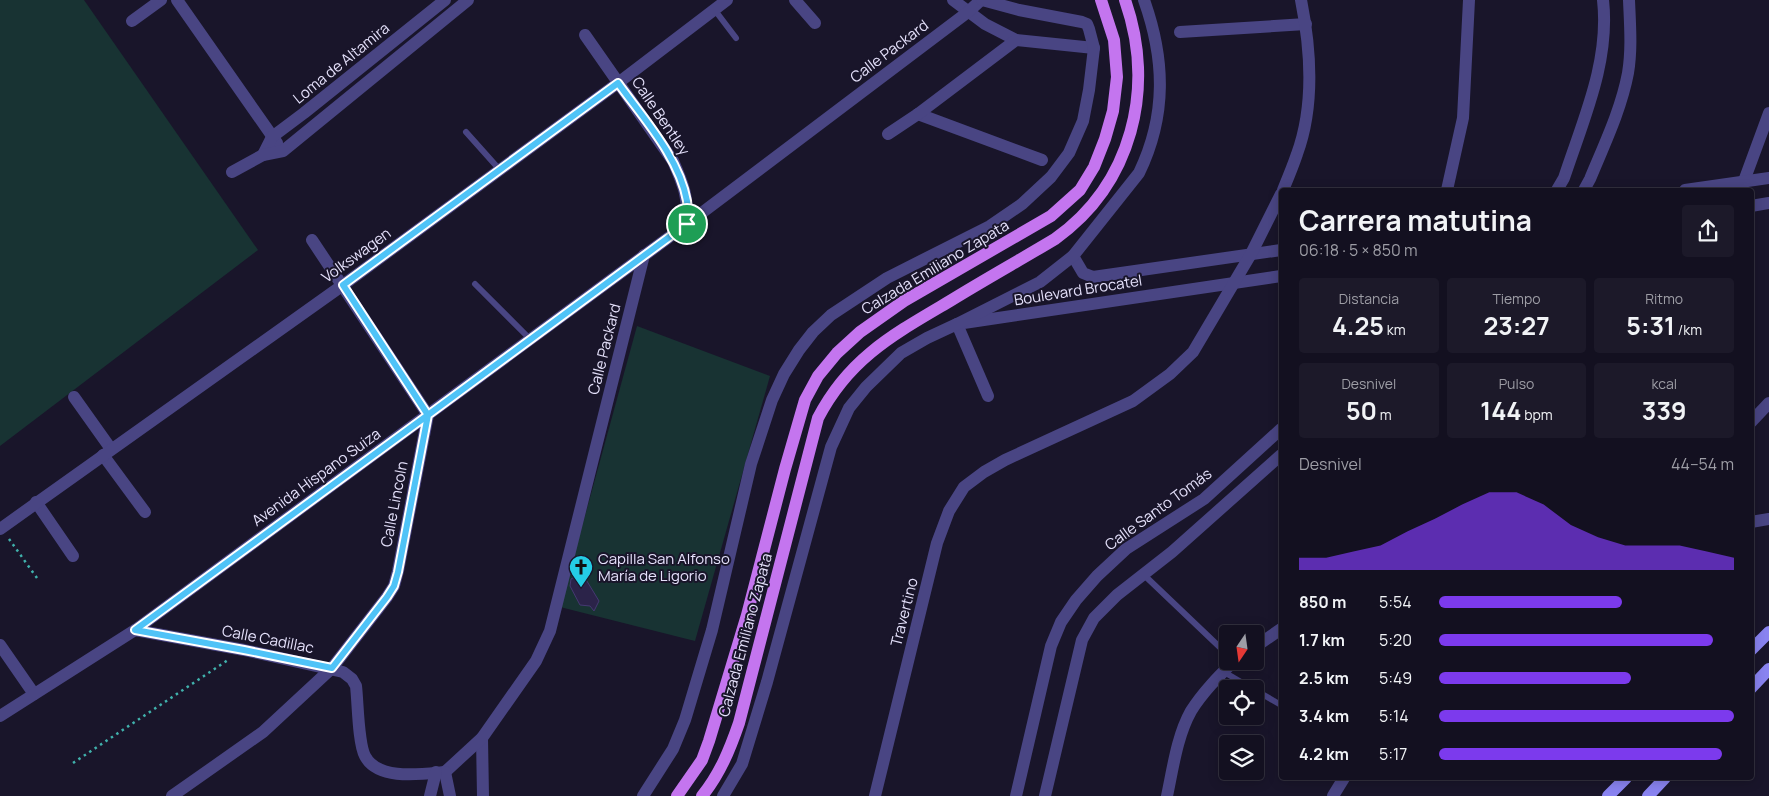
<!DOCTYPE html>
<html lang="es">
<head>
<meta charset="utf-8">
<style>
	:root { --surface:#131020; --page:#1c1929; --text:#f1f3f6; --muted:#9d9da5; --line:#32303e; --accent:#7c3aed }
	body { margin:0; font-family:Manrope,sans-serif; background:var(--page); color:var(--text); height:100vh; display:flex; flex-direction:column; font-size:19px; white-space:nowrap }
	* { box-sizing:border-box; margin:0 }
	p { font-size:16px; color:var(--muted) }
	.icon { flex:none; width:28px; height:28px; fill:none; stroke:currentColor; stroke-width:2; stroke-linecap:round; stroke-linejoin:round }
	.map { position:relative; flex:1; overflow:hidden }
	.side { position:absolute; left:1279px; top:188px; width:475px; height:592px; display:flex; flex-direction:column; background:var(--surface); border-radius:5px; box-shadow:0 2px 12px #0003,0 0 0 1px var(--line) }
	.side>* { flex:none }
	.needle { width:32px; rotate:193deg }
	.controls { position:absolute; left:1219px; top:625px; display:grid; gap:10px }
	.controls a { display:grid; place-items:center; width:45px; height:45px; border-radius:5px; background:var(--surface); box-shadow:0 2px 12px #0003,0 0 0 1px var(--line); font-size:25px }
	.pin { position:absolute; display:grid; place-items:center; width:42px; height:42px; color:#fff; margin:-21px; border:2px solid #fff; border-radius:50%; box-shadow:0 1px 5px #0007 }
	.round { display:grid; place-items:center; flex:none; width:52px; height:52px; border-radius:5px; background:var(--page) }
	.summary { display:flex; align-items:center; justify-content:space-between; height:85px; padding:0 20px }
	h1 { font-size:28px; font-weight:700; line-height:38px }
	.figures { display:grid; grid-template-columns:repeat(3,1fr); gap:8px; height:85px; padding:5px 20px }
	.figures div { display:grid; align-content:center; border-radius:5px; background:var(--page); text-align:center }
	.figures b { font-size:25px; font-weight:700 }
	.figures small { font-size:14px; font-weight:400 }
	.figures p { font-size:14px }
	.chart { height:140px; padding:10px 20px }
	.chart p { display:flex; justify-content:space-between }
	.chart svg { width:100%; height:90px; margin-top:5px; fill:var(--accent); opacity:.7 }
	ul { padding:0 20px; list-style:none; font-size:16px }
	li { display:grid; grid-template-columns:80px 60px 1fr; align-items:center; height:38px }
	li i { height:12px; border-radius:6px; background:var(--accent) }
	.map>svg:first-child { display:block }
</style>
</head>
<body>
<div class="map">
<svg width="1769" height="796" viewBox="0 0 1769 796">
	<rect width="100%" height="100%" fill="#19152a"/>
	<g fill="#183333">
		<polygon points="0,0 84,0 258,250 0,446"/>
		<polygon points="637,326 770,376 695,641 560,607"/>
	</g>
	<polygon fill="#2b2349" stroke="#453872" points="582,573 599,601 594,611 590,606 580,605 570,586 571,579"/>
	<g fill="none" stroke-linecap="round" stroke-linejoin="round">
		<g stroke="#40b1ac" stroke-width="2.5" stroke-dasharray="2.5 4" stroke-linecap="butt">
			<polyline points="9,539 37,578"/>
			<polyline points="73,763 228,660"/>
		</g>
		<g stroke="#494583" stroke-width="6">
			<polyline points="714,9 736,38"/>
			<polyline points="466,132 499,169"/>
			<polyline points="475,284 530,339"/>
			<polyline points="1144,575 1228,655"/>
			<polyline points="1224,672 1253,689"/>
			<polyline points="1255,690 1281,705"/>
		</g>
		<g stroke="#494583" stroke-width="12">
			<polyline points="177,0 277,143"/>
			<polyline points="795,0 815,23"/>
			<polyline points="953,0 985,24 1016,40 1094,48"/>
			<polyline points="132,21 161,0"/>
			<polyline points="1180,32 1306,24"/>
			<path d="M585 35 673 161C684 186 688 196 687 224"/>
			<polyline points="918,114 1042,160"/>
			<polyline points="888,134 918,114 1016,40"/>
			<polyline points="263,155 272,137 304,113 445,0"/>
			<polyline points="232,172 263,155 283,151 468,0"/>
			<polyline points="1740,186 1744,181 1769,113"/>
			<path d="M1283 190C1288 178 1293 166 1297 154 1315 105 1311 50 1301 0"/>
			<polyline points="1447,190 1463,118 1469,0"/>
			<path d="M1557 190 1564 178C1583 120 1610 62 1603 0"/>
			<path d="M1584 190 1590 179C1604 145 1621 110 1628 73 1632 49 1630 25 1629 0"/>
			<polyline points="1685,190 1769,178"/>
			<polyline points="1751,206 1769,203"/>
			<polyline points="1073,256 1083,273 1093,277 1281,250"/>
			<polyline points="988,396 957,324 1281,276"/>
			<polyline points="74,397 111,449"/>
			<polyline points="1751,422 1769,403"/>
			<polyline points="103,455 145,512"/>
			<polyline points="36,502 73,556"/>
			<polyline points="1751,522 1769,519"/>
			<polyline points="0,529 343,285 618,83 727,0"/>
			<path d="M135 630 244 650 343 672 352 679 356 686C358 702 358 743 365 756 378 781 422 774 445 772"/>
			<polyline points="0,645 34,694"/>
			<polyline points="1255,647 1281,629"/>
			<polyline points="0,716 135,630 687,224 968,12 981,0"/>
			<polyline points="482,738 483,796"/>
			<polyline points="445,772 482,738 536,661 550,631 644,255"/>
			<polyline points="445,772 450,796"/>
			<polyline points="172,796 263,732 332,668 387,597 394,586 398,571 428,415 312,240"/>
			<polyline points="430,796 436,772"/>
			<polyline points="643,796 673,749 685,720 712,630 751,464 772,400 784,374 799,350 813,332 831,315 887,278 990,226 1022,204 1051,177 1069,153 1083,121 1089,90 1094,48 1089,29 1087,24 1082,22 1019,10 982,0"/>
			<path d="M723 796 742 764 767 682 831 447 849 408 866 387 901 353 927 338 957 324 1040 282 1073 256 1139 173C1167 115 1165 59 1144 0"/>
			<polyline points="875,796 937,543 949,511 964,487 984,472 1005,460 1133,401 1170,374 1193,352 1251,254 1281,194"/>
			<polyline points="1016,796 1051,646 1061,622 1076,600 1097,576 1126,549 1204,499 1281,429"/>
			<polyline points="1045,796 1082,640 1094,618 1117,595 1172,552 1281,455"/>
			<path d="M1167 796C1173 768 1177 736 1191 711 1203 692 1218 677 1234 661"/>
			<polyline points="1333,796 1344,778"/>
		</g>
		<g stroke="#8983f0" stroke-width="12">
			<polyline points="1751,650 1769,632"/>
			<polyline points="1751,688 1769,669"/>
			<polyline points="1608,796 1626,778"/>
			<polyline points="1648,796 1665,778"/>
		</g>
		<g stroke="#c475ef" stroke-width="12">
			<polyline points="677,796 702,760 709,741 747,615 785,469 805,400 818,376 837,353 860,332 904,301 1051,216 1080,190 1094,167 1105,139 1113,111 1117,77 1114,40 1101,0"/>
			<path d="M702 796C720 774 730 749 739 723L818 418C849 358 894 334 950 301 984 280 1020 260 1055 239 1132 184 1156 88 1125 0"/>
		</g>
	</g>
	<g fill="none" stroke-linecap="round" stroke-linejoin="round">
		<g stroke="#fff" stroke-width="10">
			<path id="route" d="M687 224 428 415 398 572 394 586 387 597 332 668 244 650 135 630 428 415 343 285 618 83C643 118 679 157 687 201 688 208 687 216 687 224"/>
		</g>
		<use href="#route" stroke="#4fc3f7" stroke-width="6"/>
	</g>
	<defs>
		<g id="church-pin" transform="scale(1.25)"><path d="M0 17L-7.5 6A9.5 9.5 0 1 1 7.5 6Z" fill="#24cde5" stroke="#19152a"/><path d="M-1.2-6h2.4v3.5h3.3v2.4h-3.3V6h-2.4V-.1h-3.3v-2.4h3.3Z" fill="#111"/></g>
	</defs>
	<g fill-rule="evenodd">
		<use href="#church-pin" x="581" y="567"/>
	</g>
	<g text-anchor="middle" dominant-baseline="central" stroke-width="4" stroke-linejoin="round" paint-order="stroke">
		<g font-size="15" fill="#e5e1fb" stroke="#19152a">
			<text transform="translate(889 51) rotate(-37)">Calle Packard</text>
			<text transform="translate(341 63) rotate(-39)">Loma de Altamira</text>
			<text transform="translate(661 116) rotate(56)">Calle Bentley</text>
			<text transform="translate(356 255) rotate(-36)">Volkswagen</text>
			<text transform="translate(935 267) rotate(-31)">Calzada Emiliano Zapata</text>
			<text transform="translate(1078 290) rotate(-9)">Boulevard Brocatel</text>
			<text transform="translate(604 349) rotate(-76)">Calle Packard</text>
			<text transform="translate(316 477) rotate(-36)">Avenida Hispano Suiza</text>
			<text transform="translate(394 504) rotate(-79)">Calle Lincoln</text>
			<text transform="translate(1158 509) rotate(-36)">Calle Santo Tomás</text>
			<text transform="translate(904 612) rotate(-76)">Travertino</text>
			<text transform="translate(745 635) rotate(-75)">Calzada Emiliano Zapata</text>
			<text transform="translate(268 639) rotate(11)">Calle Cadillac</text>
		</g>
		<g font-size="15" fill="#e5e1fb" stroke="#19152a" text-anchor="start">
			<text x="598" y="558">Capilla San Alfonso<tspan x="598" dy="17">María de Ligorio</tspan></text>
		</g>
	</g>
</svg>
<div class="controls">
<a><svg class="needle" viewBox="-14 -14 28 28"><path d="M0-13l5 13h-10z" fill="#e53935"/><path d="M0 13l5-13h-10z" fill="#9d9da5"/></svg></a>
<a><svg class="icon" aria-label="locate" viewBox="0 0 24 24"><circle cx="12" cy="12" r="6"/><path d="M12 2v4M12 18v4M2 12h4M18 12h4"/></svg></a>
<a><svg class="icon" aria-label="layers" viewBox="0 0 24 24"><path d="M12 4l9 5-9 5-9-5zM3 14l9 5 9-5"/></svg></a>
</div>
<div class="pin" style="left:687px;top:224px;background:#1e9e55"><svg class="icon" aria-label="arrive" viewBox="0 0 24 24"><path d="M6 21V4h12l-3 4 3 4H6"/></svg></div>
<section class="side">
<div class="summary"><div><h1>Carrera matutina</h1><p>06:18 · 5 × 850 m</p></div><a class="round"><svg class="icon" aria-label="share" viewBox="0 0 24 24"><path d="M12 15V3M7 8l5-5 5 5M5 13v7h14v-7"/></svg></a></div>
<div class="figures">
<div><p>Distancia</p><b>4.25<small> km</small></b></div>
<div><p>Tiempo</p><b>23:27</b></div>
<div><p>Ritmo</p><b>5:31<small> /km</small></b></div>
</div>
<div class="figures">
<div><p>Desnivel</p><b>50<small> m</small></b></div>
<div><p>Pulso</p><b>144<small> bpm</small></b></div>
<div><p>kcal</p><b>339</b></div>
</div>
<div class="chart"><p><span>Desnivel</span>44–54 m</p>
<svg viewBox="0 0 160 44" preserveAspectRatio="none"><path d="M0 44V38L10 38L20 35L30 32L40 25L50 19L60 12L70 6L80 6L90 12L100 22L110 28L120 32L130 32L140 32L150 35L160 38V44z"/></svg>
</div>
<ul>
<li><b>850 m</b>5:54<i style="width:62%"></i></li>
<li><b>1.7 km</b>5:20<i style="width:93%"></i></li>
<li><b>2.5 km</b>5:49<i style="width:65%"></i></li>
<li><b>3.4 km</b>5:14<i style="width:100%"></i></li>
<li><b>4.2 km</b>5:17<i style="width:96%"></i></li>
</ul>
</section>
</div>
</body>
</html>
